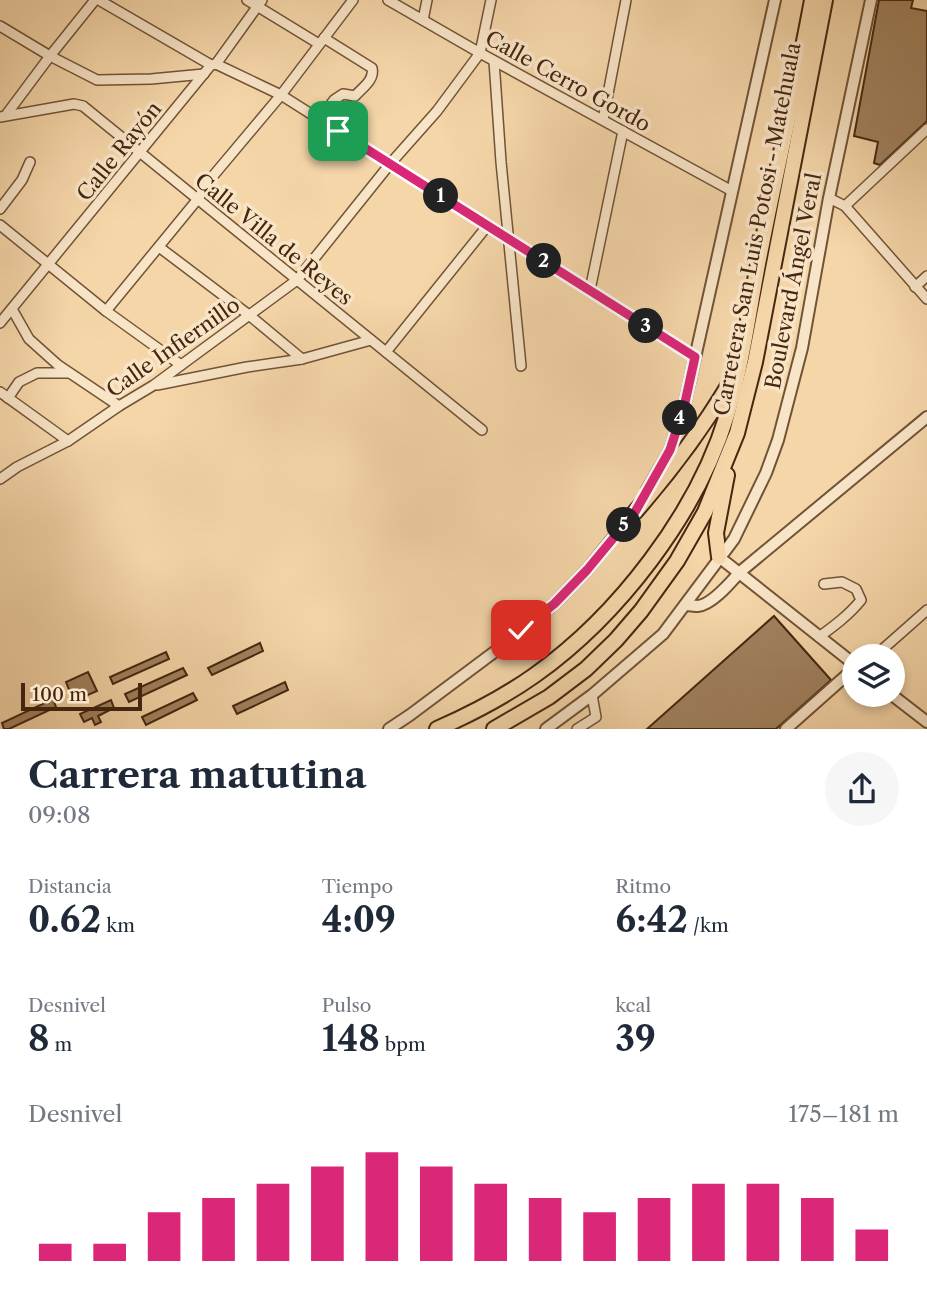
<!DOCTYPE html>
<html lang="es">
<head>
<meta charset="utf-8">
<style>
	:root { --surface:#fff; --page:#f6f6f7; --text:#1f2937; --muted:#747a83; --accent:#db2777 }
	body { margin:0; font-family:"Libre Caslon Text",serif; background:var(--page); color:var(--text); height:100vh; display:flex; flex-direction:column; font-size:26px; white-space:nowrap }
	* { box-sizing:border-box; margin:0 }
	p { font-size:23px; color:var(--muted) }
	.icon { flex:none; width:38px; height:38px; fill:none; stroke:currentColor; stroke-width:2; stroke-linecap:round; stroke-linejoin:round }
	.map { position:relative; height:729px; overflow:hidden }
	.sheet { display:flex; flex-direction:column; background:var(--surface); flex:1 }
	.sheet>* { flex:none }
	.controls { position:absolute; left:842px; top:644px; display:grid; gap:14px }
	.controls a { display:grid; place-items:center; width:63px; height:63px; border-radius:50%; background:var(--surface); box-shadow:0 4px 10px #0003; font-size:35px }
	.scale { position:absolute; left:21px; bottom:18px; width:121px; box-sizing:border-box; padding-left:7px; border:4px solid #452710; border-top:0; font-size:19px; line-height:24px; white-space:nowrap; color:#452710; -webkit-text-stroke:5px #f8e4c7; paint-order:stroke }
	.pin { position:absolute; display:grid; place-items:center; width:60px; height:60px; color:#fff; margin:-30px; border-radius:14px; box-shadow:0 4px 10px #0006 }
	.km { position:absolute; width:35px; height:35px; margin:-18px; border-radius:50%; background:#222; color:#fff; font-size:19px; line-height:35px; text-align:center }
	.round { display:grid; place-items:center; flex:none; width:74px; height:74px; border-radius:37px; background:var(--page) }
	.summary { display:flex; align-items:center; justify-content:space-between; height:119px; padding:0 28px }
	h1 { font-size:38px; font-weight:700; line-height:52px }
	.metrics { display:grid; grid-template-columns:repeat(3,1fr); gap:10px; height:119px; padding:7px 28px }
	.metrics div { display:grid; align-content:center }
	.metrics b { font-size:35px; font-weight:700 }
	.metrics small { font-size:19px; font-weight:400 }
	.metrics p { font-size:19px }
	.chart { height:196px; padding:14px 28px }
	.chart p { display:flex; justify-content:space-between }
	.chart svg { width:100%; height:126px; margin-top:7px; stroke:var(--accent); stroke-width:6 }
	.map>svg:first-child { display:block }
</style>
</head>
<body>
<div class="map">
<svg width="927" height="729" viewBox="0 0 927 729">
	<rect width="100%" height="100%" fill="#f5d6a9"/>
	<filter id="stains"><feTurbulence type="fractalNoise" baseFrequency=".00286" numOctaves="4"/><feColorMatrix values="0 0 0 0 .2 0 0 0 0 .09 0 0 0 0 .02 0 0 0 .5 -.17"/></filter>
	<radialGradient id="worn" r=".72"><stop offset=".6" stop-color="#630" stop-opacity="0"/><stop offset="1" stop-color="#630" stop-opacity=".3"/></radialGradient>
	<g fill="#a18260" stroke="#452710" stroke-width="2">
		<polygon points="879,0 913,0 911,8 927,11 927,121 880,165 874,163 878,142 854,136"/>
		<polygon points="774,616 831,680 776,729 647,729"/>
		<polygon points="260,643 263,651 212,675 208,668"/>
		<polygon points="166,652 169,659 113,684 110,677"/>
		<polygon points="183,668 187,675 129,702 125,694"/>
		<polygon points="88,672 97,691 81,698 79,693 72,697 66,682"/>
		<polygon points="285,682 288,690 237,714 233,706"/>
		<polygon points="193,693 197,700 146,725 142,717"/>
		<polygon points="53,699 56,707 9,729 4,729 2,723"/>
		<polygon points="111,700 114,708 98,716 101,722 95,725 92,718 84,722 80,714"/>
	</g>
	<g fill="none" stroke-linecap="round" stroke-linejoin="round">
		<g stroke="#715336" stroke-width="12">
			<g id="minor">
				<polyline points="99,0 211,65"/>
				<polyline points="247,0 319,44"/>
				<polyline points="388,0 480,53 732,191"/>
				<polyline points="423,20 427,0"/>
				<polyline points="0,26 50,56 97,80 151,79 204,74"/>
				<polyline points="494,61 501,162 521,366"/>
				<polyline points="216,64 281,95 695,357"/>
				<polyline points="6,115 50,56 95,0"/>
				<polyline points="0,117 74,104 83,106 482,430"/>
				<path d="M320 119 334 100 343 94 355 96C362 88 375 80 372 68L324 38"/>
				<polyline points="603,120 626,0"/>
				<polyline points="829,198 845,206 927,299"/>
				<polyline points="845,206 927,129"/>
				<polyline points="0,209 22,180 30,162"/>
				<polyline points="0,225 106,311 181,365"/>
				<polyline points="159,247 249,315 302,359"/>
				<polyline points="915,287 927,276"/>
				<polyline points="590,290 623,131"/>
				<polyline points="12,309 29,339 58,365 119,406"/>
				<polyline points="106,311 197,200 213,176 281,95 353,0"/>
				<polyline points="0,323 211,65 216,64 262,0"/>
				<polyline points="386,352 488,225"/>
				<polyline points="157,385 247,367 302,359 371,340"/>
				<polyline points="0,392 68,441"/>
				<polyline points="8,398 19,382 37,373 69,373"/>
				<polyline points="0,479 17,467 68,441 119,406 154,385 297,280 390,164 437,111 480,53 491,0"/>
				<path d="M819 637C834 626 849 615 861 600L856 589 842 582 824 584"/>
				<polyline points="875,656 927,610"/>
				<polyline points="577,729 596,717 592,695"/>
			</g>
		</g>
		<g stroke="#715336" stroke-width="14">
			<g id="tertiary">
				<polyline points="647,490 670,450 684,407 775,0"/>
				<polyline points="719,557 854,664"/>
				<path d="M685 605C689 605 694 606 698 606 712 605 731 582 740 572L927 417"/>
				<polyline points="892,695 927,722"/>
				<polyline points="389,729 410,715 497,650 554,604 587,570 638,507"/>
				<polyline points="546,729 592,695 663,634 734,539 766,473 778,440 802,348 829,198 871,0"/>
				<polyline points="786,729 849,673 854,672"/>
			</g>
		</g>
		<g stroke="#452710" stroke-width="18">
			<g id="trunk">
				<path d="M635 512C671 471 703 428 731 381"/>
				<polyline points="719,557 716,533 727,475"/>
				<path d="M437 729C471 714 504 697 535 675 618 616 697 514 727 415 744 359 750 301 762 244 778 163 797 82 812 0"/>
				<polyline points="494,729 549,697 586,669 616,640 641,611 677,561 705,512 737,433 755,362 825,0"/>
			</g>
		</g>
		<use href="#minor" stroke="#f8e4c7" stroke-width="9"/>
		<use href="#tertiary" stroke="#f8e4c7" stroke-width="10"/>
		<use href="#trunk" stroke="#f5d6a9" stroke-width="14"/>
	</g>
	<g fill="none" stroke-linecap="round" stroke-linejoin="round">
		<g stroke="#fff" stroke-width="14">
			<polyline id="route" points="338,131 695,357 684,407 670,450 635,512 587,570 554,604 521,630"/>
		</g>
		<use href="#route" stroke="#db2777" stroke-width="9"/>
	</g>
	<g text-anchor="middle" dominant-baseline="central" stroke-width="7" stroke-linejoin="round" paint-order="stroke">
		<g font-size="21" fill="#452710" stroke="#f8e4c7">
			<text transform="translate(568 81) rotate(29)">Calle Cerro Gordo</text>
			<text transform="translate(119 151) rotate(-51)">Calle Rayón</text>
			<text transform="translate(757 229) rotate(-79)">Carretera San Luis Potosi - Matehuala</text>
			<text transform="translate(274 239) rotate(39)">Calle Villa de Reyes</text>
			<text transform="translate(793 281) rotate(-79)">Boulevard Ángel Veral</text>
			<text transform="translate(173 347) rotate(-35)">Calle Infiernillo</text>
		</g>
	</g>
	<rect width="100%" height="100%" filter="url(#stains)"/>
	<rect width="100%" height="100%" fill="url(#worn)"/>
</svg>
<div class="controls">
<a><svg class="icon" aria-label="layers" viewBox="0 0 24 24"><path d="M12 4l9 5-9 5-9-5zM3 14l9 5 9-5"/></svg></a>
</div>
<div class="scale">100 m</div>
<div class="pin" style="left:338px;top:131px;background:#1e9e55"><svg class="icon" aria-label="arrive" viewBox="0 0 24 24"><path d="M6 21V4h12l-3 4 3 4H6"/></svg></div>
<div class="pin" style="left:521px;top:630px;background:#d93025"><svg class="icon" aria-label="check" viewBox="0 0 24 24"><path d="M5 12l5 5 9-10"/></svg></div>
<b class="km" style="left:441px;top:196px">1</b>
<b class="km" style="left:544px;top:261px">2</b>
<b class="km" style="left:646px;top:326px">3</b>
<b class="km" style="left:680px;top:418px">4</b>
<b class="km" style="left:624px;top:525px">5</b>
</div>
<section class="sheet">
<div class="summary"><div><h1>Carrera matutina</h1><p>09:08</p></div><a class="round"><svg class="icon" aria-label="share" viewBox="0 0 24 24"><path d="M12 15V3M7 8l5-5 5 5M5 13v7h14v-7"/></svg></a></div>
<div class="metrics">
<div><p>Distancia</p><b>0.62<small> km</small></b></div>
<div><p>Tiempo</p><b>4:09</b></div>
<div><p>Ritmo</p><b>6:42<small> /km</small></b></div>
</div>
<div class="metrics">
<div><p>Desnivel</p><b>8<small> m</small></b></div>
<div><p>Pulso</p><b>148<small> bpm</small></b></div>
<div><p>kcal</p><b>39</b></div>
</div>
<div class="chart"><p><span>Desnivel</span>175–181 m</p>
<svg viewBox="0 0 160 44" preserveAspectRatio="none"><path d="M5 44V38M15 44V38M25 44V27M35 44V22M45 44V17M55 44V11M65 44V6M75 44V11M85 44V17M95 44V22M105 44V27M115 44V22M125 44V17M135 44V17M145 44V22M155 44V33"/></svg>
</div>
</section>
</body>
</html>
